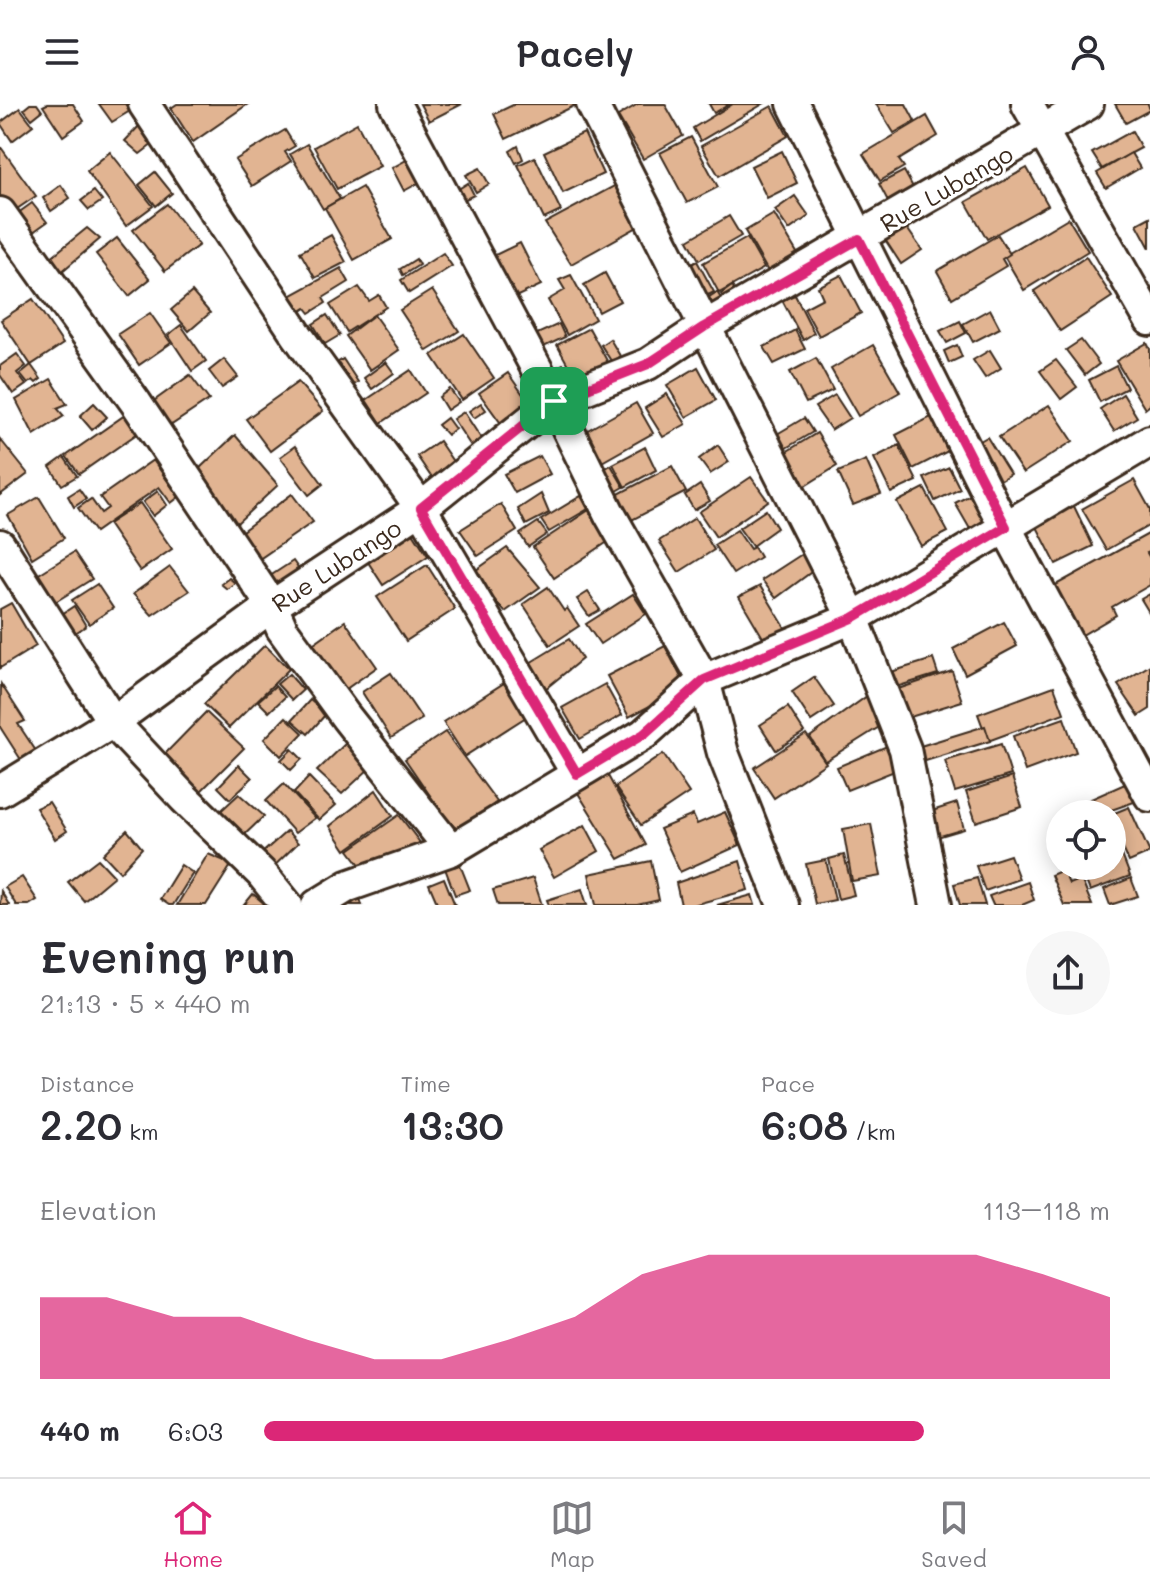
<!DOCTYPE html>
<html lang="en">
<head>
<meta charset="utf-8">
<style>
	:root { --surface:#fff; --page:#f7f7f7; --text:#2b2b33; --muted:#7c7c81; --line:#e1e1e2; --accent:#db2777 }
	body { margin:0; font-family:Mali,sans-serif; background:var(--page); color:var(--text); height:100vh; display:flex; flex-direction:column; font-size:30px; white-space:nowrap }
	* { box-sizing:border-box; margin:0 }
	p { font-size:26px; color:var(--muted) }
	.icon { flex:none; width:44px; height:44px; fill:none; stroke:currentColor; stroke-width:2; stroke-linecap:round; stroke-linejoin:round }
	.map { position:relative; height:801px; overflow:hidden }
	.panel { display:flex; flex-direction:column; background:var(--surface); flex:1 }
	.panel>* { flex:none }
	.fabs { position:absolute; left:1046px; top:696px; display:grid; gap:16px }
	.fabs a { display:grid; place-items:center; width:80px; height:80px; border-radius:50%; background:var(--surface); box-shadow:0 4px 20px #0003; font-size:40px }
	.pin { position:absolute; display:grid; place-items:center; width:68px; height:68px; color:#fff; margin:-34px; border-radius:16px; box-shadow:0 4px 12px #0006 }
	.round { display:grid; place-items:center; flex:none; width:84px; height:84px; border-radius:42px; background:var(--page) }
	.overview { display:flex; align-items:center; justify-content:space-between; height:136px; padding:0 40px }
	h1 { font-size:44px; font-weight:600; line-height:60px }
	.metrics { display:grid; grid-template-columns:repeat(3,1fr); gap:12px; height:136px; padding:8px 40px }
	.metrics div { display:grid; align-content:center }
	.metrics b { font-size:40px; font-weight:600 }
	.metrics small { font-size:22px; font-weight:400 }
	.metrics p { font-size:22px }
	.chart { height:224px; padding:16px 40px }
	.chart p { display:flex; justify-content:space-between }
	.chart svg { width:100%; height:144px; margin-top:8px; fill:var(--accent); opacity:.7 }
	ul { padding:0 40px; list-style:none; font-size:26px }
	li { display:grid; grid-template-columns:128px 96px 1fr; align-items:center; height:60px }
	li i { height:20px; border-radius:10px; background:var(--accent) }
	header { display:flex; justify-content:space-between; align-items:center; height:104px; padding:0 40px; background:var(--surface); font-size:36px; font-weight:600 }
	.tabs { display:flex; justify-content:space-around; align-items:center; height:112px; border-top:2px solid var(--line); background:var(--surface); font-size:22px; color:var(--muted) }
	.tabs a { display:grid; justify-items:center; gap:4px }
	.tabs .active { color:var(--accent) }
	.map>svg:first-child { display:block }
</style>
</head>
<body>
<header><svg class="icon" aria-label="menu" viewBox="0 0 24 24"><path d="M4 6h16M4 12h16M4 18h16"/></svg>Pacely<svg class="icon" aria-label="person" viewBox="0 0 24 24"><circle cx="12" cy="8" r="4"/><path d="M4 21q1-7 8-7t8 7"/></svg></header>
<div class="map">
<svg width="1150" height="801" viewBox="0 0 1150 801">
	<rect width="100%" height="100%" fill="#fff"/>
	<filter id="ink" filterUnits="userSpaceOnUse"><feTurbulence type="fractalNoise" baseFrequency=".0125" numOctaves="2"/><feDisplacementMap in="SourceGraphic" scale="16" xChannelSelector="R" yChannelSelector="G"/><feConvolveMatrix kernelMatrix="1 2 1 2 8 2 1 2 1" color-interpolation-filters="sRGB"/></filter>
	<g filter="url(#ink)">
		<g fill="#e1b492" stroke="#3b2a1e" stroke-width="2">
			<polygon points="30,0 37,0 42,7 32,15 24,5"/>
			<polygon points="47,0 73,0 84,17 63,32 43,2"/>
			<polygon points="99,0 125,0 130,7 112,18"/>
			<polygon points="177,0 248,0 193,38 171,4"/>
			<polygon points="420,0 462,0 429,17"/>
			<polygon points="515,0 573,0 574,2 506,35 494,10"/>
			<polygon points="638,0 665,0 683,32 643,55 618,12"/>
			<polygon points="709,0 730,0 714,9"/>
			<polygon points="733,0 763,0 700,37 693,24"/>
			<polygon points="876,0 906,0 915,17 894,29"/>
			<polygon points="1115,0 1148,0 1150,6 1126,19"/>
			<polygon points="772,2 788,32 719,72 701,42"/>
			<polygon points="20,4 33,21 12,37 0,19"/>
			<polygon points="927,12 938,32 899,56 904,63 880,77 863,50"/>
			<polygon points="357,19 380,62 337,85 314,43"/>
			<polygon points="140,21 157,37 140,50 125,37"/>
			<polygon points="285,26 295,42 285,48 291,57 252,82 235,56"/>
			<polygon points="1132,27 1141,44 1102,65 1092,49"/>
			<polygon points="584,29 603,70 563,89 544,48"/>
			<polygon points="691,33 718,83 687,99 660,49"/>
			<polygon points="307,40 340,95 323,105 290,50"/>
			<polygon points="0,42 36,92 8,111 0,99"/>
			<polygon points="518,42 523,55 516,59 510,47"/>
			<polygon points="782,47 797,79 767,94 751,62"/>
			<polygon points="110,48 153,102 126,122 87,67"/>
			<polygon points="1131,49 1140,64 1106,84 1097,69"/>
			<polygon points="535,53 561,107 544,115 518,61"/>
			<polygon points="410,54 422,77 404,87 392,64"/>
			<polygon points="480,64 489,80 476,88 466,71"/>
			<polygon points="1027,64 1048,101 987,135 966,98"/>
			<polygon points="904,67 914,85 889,99 879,80"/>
			<polygon points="155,68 172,89 156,102 139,81"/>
			<polygon points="468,79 474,91 455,100 449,91"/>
			<polygon points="61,81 70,94 51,107 43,94"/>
			<polygon points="616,81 639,122 571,160 545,119"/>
			<polygon points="362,83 392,135 354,156 325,104"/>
			<polygon points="94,87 102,97 89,106 81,97"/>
			<polygon points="795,92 809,112 789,126 775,106"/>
			<polygon points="32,99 47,118 29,131 14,112"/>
			<polygon points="167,100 199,141 165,167 133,126"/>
			<polygon points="774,110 803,159 774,178 745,127"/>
			<polygon points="729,112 741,132 699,156 688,136"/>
			<polygon points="1150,113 1150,144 1137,120"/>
			<polygon points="1068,114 1088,147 1024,186 1004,152"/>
			<polygon points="904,120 922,146 901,160 884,134"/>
			<polygon points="87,124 100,135 60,169 50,154"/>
			<polygon points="331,131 346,158 315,174 300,148"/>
			<polygon points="998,131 1010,150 1002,155 1006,162 952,194 937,167"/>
			<polygon points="117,134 150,175 129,192 96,150"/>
			<polygon points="747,134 764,164 719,189 703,159"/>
			<polygon points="520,139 541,181 505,198 485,156"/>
			<polygon points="443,149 452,162 409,189 401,176"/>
			<polygon points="1086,153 1112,193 1060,227 1034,187"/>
			<polygon points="416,155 419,161 403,171 400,165"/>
			<polygon points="697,157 714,188 701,195 684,164"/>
			<polygon points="341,164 349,178 323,194 326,199 310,209 306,204 298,209 288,193"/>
			<polygon points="605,169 620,197 599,208 584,181"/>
			<polygon points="571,171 595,215 567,231 548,196 565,186 559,176"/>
			<polygon points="841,171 861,209 819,232 804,204 823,194 818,183"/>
			<polygon points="732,182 736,189 725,196 721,190"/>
			<polygon points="359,183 369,197 379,191 386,203 347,228 330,201"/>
			<polygon points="432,186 459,227 427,247 400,206"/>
			<polygon points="192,188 210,209 189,227 171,206"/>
			<polygon points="717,188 722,196 708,205 703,197"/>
			<polygon points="795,191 814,229 803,236 782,196"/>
			<polygon points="33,195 63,240 31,261 1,216"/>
			<polygon points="990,205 1000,224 973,238 963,220"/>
			<polygon points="150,209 171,239 139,261 118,230"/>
			<polygon points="327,211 340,231 325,240 313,220"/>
			<polygon points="374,211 399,246 370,266 346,232"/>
			<polygon points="960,217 966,229 947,239 940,227"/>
			<polygon points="559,220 565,233 531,249 526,235"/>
			<polygon points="181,221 206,257 192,267 168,231"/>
			<polygon points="589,224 611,264 579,281 557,241"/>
			<polygon points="795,226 805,245 774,260 764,243"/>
			<polygon points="464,230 494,274 462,296 432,251"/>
			<polygon points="610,235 620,252 617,254 624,264 618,268 601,241"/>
			<polygon points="1081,236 1099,260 1085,271 1066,246"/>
			<polygon points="1147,239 1150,245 1150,301 1145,305 1116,257"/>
			<polygon points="873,241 900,288 858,312 831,265"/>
			<polygon points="957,241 962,253 949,259 944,247"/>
			<polygon points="990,246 1001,264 985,274 973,256"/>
			<polygon points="17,250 26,262 17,269 26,281 13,290 0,271 0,262"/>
			<polygon points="816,254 833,286 806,299 790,268"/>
			<polygon points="224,255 238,273 222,284 209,267"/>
			<polygon points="343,255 358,278 350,284 334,261"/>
			<polygon points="1056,256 1077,283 1061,295 1040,267"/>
			<polygon points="386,258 394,269 372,285 364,274"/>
			<polygon points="563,260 575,283 554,294 541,271"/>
			<polygon points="31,261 41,275 36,279 33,276 28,280 20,270"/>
			<polygon points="1116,262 1127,284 1100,298 1089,276"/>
			<polygon points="698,263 716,296 686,313 667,281"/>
			<polygon points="411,266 426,289 381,319 366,296"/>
			<polygon points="508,269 536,309 508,329 479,289"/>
			<polygon points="190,271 209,296 167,324 151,299"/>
			<polygon points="51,275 67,300 57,304 64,312 34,331 16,296"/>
			<polygon points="298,278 323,307 270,347 246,315"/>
			<polygon points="450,285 459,298 447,306 439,293"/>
			<polygon points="667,290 686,320 663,333 645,304"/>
			<polygon points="1123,290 1137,313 1114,327 1100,305"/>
			<polygon points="835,291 850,314 831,326 815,303"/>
			<polygon points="94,299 107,313 92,326 80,312"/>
			<polygon points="481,299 486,306 474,314 469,307"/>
			<polygon points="636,299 653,329 593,363 575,333"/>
			<polygon points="1049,301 1073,337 1023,369 999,333"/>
			<polygon points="464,308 484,339 479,354 453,315"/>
			<polygon points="125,311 138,329 79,370 66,352"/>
			<polygon points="933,312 950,346 913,365 896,331"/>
			<polygon points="447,314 455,325 447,331 438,321"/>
			<polygon points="804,314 813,328 781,347 772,333"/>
			<polygon points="817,329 837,362 800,385 781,351"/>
			<polygon points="235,331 278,381 236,420 199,365"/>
			<polygon points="987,333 1010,370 995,379 973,341"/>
			<polygon points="0,335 28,370 0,391"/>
			<polygon points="439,337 456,362 434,377 417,352"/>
			<polygon points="718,341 729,358 710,370 699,355"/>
			<polygon points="899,341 917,377 891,389 874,354"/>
			<polygon points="295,342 323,380 309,391 280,353"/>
			<polygon points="645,343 656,366 625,383 613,360"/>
			<polygon points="540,352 550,370 515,389 504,370"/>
			<polygon points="64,353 77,372 62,381 50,363"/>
			<polygon points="153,356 179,393 171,399 159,383 95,428 78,404 91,395 101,409 108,404 100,393"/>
			<polygon points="866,356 881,390 853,401 838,368"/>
			<polygon points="611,361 624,383 605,394 592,372"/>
			<polygon points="672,362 686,388 622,421 609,395"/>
			<polygon points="949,363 960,385 935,397 924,374"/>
			<polygon points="751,373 768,397 716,433 699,408"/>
			<polygon points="1134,376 1150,405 1150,421 1106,446 1082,405"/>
			<polygon points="700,381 710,397 694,406 685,391"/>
			<polygon points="924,384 948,428 921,442 897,398"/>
			<polygon points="79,385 86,395 74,403 68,392"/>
			<polygon points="158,387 167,401 153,412 143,398"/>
			<polygon points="292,390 313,418 252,460 234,433"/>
			<polygon points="541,390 549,409 526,421 518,405"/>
			<polygon points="972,390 986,416 970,425 955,399"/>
			<polygon points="581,392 588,405 549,428 541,416"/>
			<polygon points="39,393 64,434 32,454 8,411"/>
			<polygon points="1072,398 1093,442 1056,460 1034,417"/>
			<polygon points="140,399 172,445 140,467 108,420"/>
			<polygon points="501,400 517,427 478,452 460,426"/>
			<polygon points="589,406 609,437 554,474 533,443"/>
			<polygon points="766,406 777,424 752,442 739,424"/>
			<polygon points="695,414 714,446 679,468 659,437"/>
			<polygon points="538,418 547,430 528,443 520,430"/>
			<polygon points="737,426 750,445 754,443 760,453 733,470 714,441"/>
			<polygon points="412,427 428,452 383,481 366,455"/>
			<polygon points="1150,429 1150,448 1147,449 1150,454 1150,481 1112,503 1116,511 1082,531 1054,482"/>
			<polygon points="507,444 540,483 505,508 486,486 465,474"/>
			<polygon points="74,448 92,475 52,500 34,473"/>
			<polygon points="802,450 814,466 776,494 762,476"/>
			<polygon points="293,457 302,470 270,491 261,478"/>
			<polygon points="427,461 455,505 406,537 377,493"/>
			<polygon points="170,463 189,487 152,511 133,490"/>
			<polygon points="229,474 235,479 227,485 221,480"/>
			<polygon points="97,480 113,504 89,520 72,496"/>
			<polygon points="760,482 786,525 765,537 739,493"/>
			<polygon points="548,483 564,507 567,504 579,522 550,541 523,500"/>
			<polygon points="588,488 600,506 589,512 577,495"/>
			<polygon points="633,490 646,510 600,540 586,520"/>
			<polygon points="1150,490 1150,510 1141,495"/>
			<polygon points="11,499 36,542 0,564 0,505"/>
			<polygon points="74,502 86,522 69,533 56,514"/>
			<polygon points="345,517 377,563 339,590 307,544"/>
			<polygon points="1004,518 1017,542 965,570 953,545"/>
			<polygon points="569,535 582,555 544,586 528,560"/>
			<polygon points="265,541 289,565 229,624 204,600"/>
			<polygon points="665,542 686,583 629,613 607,572"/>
			<polygon points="933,555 938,570 896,583 891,568"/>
			<polygon points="1150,561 1150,605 1139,612 1118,581"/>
			<polygon points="952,567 962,597 907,614 898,585"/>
			<polygon points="391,569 422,615 391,634 362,588"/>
			<polygon points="289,570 303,586 292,596 277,580"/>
			<polygon points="814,573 834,602 811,617 792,588"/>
			<polygon points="504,579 526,613 465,652 443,618"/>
			<polygon points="1,580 25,617 18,620 40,653 25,662 0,623"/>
			<polygon points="605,580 622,611 580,635 562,604"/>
			<polygon points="275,582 285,593 269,608 258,597"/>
			<polygon points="1054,582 1064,609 988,637 978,610"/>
			<polygon points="867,592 884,620 825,657 810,633"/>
			<polygon points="310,596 326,610 308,630 292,616"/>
			<polygon points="788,603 804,628 776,646 760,621"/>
			<polygon points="206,608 244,644 197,691 160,655"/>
			<polygon points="286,613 303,629 281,652 264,635"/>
			<polygon points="1064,614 1076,648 1025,667 1013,632"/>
			<polygon points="985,622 990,637 919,659 914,644"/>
			<polygon points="445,628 497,698 455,728 405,655"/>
			<polygon points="806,630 826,659 774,694 754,664"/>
			<polygon points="346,639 370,664 342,690 317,667"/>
			<polygon points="1001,640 1011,671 955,688 945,657"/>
			<polygon points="887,642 897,666 847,686 837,663"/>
			<polygon points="292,645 302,655 291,666 281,656"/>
			<polygon points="663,650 689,689 641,721 615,683"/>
			<polygon points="239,661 252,674 230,695 218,683"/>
			<polygon points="607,670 646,741 619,755 578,689"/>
			<polygon points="309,673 336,701 319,716 294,689"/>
			<polygon points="1012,673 1022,703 976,718 966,688"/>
			<polygon points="1127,679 1137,697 1100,710 1066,710 1064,707"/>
			<polygon points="284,680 315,714 295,729 266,697"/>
			<polygon points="376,686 393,712 346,746 330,722"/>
			<polygon points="239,690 264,712 237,738 213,714"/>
			<polygon points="49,698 67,727 55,735 36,704"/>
			<polygon points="957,699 964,725 937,733 929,708"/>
			<polygon points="1129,703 1150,749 1129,758 1112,720 1112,710"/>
			<polygon points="725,708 740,741 680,768 660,725 693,711 697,720"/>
			<polygon points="399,711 421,740 370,774 349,746"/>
			<polygon points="871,720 881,772 852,777 843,725"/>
			<polygon points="585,721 599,747 554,773 539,746"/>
			<polygon points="1112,725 1130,772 1090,787 1080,762 1112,762"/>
			<polygon points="127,726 142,744 120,768 103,750"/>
			<polygon points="287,727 298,739 265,771 252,758"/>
			<polygon points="208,750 232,760 206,801 177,801"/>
			<polygon points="844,751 854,791 838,795 829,755"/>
			<polygon points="1010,751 1019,775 985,787 976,762"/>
			<polygon points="457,753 470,786 455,791 443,759"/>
			<polygon points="98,755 114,772 84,797 68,778"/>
			<polygon points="826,756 835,796 815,800 806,760"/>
			<polygon points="651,757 659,796 637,801 596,801 589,770"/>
			<polygon points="740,757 748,786 693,801 681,801 676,779"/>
			<polygon points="181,761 193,769 173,801 169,801 160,795"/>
			<polygon points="1063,766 1069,780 1081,775 1092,801 1064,801 1051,771"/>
			<polygon points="22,773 37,796 29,801 16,801 5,783"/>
			<polygon points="444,774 455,801 438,801 429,780"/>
			<polygon points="533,774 542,801 498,801 493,786"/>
			<polygon points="977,774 985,801 960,801 954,780"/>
			<polygon points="1131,774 1138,792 1110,801 1104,785"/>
			<polygon points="1028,778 1034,796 1022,801 993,801 989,792"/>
			<polygon points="582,785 587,801 549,801 547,796"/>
			<polygon points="1,787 9,801 0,801"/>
			<polygon points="253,790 266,801 244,801"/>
			<polygon points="359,791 362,801 339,801"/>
			<polygon points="752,791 755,801 717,801"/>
		</g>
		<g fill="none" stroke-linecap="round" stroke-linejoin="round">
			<g stroke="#3b2a1e" stroke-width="36">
				<g id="minor">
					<polyline points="144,0 297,231 421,404 577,670"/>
					<polyline points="395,0 554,297 609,409 704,576 723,649 783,801"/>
					<polyline points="592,0 853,514 905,645 936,801"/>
					<polyline points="793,0 993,400 1150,692"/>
					<polyline points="1027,0 1150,216"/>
					<polyline points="0,109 136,299 272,502 282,525 346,613 451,746"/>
					<polyline points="0,441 113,618 184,694 261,769 287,801"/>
					<polyline points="0,687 113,618 272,502 421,404 554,297 648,260 704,223 1088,0"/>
					<polyline points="317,801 348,782 451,746 644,630 704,576 853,514 1150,337"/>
				</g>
			</g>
			<use href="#minor" stroke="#fff" stroke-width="30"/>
		</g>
	</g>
	<g fill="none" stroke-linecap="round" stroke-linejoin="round" filter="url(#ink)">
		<g stroke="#fff" stroke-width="16">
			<polygon id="route" points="859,135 1006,423 853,514 704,576 644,630 577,670 421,404 554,297 648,260 704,223"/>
		</g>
		<use href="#route" stroke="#db2777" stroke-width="10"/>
	</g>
	<g text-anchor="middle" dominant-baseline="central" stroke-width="6" stroke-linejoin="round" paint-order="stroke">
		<g font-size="24" fill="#3b2a1e" stroke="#fff">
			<text transform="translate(946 84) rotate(-30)">Rue Lubango</text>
			<text transform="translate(336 461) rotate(-33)">Rue Lubango</text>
		</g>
	</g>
</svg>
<div class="fabs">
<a><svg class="icon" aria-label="locate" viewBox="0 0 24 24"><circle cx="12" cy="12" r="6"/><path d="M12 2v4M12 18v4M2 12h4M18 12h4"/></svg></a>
</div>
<div class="pin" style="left:554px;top:297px;background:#1e9e55"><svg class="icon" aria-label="arrive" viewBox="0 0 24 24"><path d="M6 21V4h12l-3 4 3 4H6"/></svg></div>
</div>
<section class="panel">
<div class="overview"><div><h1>Evening run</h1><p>21:13 · 5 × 440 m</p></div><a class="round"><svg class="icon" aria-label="share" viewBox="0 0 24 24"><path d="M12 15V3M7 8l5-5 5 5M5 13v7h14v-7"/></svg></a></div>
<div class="metrics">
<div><p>Distance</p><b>2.20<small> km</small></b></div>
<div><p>Time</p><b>13:30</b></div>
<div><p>Pace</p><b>6:08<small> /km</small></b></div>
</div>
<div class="chart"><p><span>Elevation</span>113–118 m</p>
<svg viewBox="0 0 160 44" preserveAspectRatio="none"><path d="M0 44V19L10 19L20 25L30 25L40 32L50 38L60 38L70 32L80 25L90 12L100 6L110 6L120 6L130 6L140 6L150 12L160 19V44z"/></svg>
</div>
<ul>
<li><b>440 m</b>6:03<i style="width:78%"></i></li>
</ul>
</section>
<nav class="tabs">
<a class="active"><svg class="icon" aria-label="home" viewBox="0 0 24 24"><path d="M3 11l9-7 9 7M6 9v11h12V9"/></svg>Home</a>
<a><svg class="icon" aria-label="map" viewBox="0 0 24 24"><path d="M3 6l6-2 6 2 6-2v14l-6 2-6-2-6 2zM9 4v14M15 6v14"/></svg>Map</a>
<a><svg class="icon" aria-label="saved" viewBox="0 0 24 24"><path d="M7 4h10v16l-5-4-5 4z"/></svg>Saved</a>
</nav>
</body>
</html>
